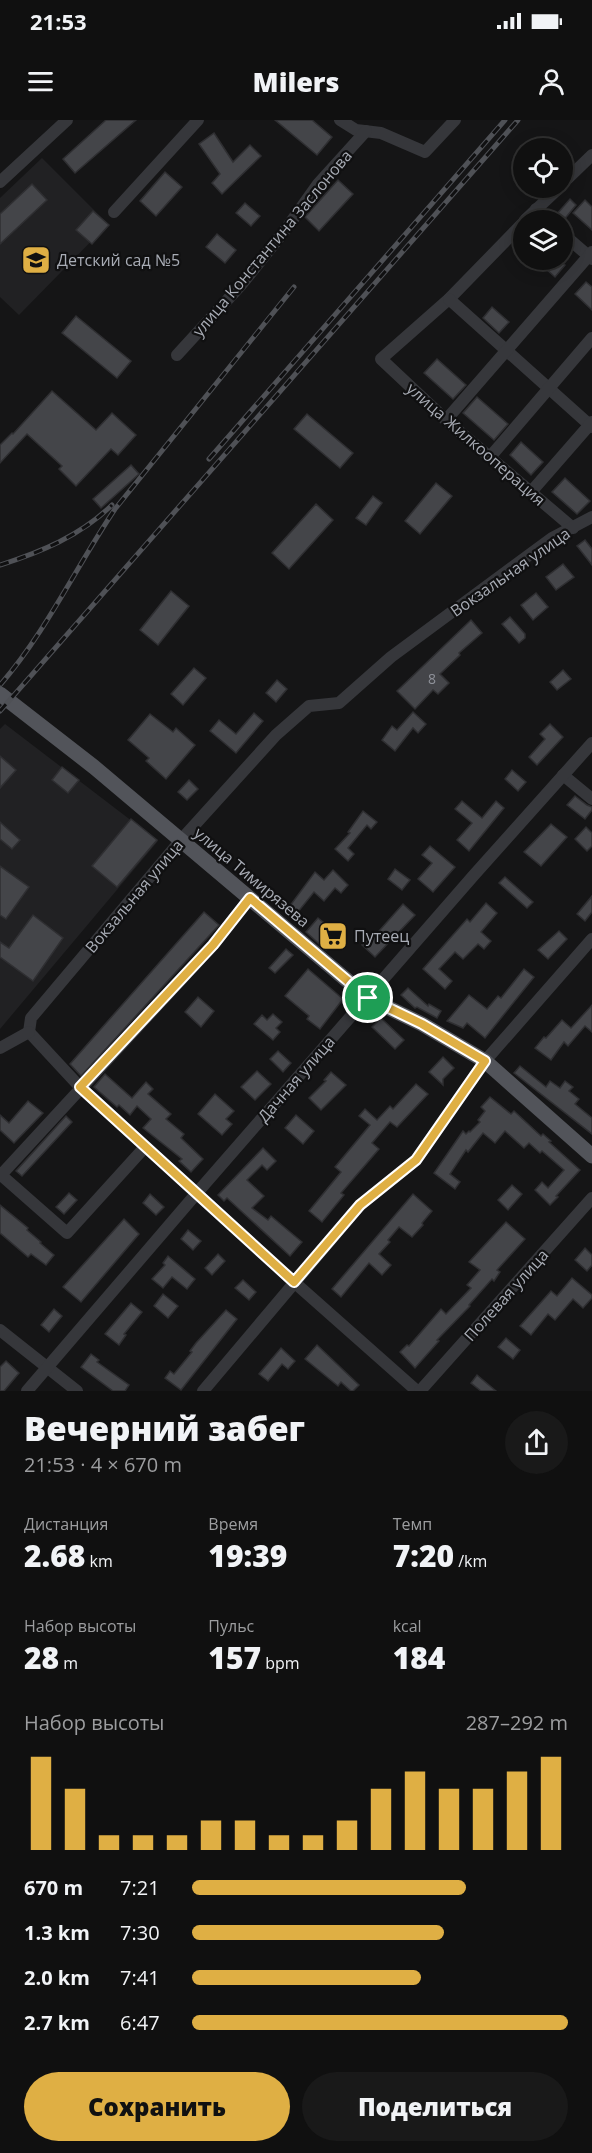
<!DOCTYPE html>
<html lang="ru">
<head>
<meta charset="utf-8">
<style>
	:root { --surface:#101010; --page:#191919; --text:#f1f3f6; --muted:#9c9d9f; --line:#303030; --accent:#dfaf44 }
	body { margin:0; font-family:"Open Sans",sans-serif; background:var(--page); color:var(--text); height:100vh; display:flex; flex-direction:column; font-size:22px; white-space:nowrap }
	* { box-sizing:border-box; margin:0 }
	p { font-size:20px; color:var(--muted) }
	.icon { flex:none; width:33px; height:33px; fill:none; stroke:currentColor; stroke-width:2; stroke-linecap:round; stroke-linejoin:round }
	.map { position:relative; height:1271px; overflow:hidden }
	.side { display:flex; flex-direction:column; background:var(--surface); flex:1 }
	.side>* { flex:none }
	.controls { position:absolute; left:513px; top:18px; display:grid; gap:12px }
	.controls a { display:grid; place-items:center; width:60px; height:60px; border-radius:50%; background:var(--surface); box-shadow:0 3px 15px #0003,0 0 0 2px var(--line); font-size:30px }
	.pin { position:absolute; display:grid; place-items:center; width:51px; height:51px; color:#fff; margin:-26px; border:3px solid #fff; border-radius:50%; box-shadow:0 2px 6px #0007 }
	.round { display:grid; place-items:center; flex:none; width:63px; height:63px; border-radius:32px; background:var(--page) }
	.head { display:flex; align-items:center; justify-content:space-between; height:102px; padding:0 24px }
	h1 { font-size:33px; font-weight:800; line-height:45px }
	.metrics { display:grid; grid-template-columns:repeat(3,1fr); gap:9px; height:102px; padding:6px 24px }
	.metrics div { display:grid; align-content:center }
	.metrics b { font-size:30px; font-weight:800 }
	.metrics small { font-size:16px; font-weight:400 }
	.metrics p { font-size:16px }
	.chart { height:168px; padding:12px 24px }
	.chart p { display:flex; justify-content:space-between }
	.chart svg { width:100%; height:108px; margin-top:6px; stroke:var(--accent); stroke-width:6 }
	.action { display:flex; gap:12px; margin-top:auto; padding:12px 24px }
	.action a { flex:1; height:69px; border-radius:36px; background:var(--accent); color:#111; font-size:24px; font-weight:800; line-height:69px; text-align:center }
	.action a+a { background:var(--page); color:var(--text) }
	ul { padding:0 24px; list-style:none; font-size:20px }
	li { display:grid; grid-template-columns:96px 72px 1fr; align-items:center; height:45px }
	li i { height:15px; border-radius:8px; background:var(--accent) }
	.status { display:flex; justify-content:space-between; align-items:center; height:42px; padding:0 30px; background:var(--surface); direction:ltr }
	.status svg { height:16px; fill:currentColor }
	header { display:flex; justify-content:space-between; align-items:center; height:78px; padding:0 24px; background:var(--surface); font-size:27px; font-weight:800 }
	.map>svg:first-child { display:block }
</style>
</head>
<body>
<div class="status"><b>21:53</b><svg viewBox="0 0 49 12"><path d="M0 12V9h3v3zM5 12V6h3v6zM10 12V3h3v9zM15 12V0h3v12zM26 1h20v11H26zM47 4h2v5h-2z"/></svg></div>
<header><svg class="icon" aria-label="menu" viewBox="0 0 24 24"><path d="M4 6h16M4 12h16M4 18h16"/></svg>Milers<svg class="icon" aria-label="person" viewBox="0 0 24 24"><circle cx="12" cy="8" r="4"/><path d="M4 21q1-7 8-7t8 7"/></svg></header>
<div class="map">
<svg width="592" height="1271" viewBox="0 0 592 1271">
	<rect width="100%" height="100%" fill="#151516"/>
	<g fill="#212123">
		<polygon points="42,38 108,104 19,195 0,177 0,78"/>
		<polygon points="5,604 158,721 0,909 0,609"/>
	</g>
	<g fill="#444549" stroke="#2f2f32" stroke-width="1.5">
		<polygon points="106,0 136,0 75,53 63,39"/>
		<polygon points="275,0 312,0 332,17 317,35"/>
		<polygon points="214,13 233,42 250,25 261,36 222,74 212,63 220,54 199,24"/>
		<polygon points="165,52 182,67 156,96 140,81"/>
		<polygon points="338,60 353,74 319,111 305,97"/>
		<polygon points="32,64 47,80 0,124 0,94"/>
		<polygon points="570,79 576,85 563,101 556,95"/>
		<polygon points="585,80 592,87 592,110 573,93"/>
		<polygon points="245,83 260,96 251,106 236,93"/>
		<polygon points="93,91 109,105 92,124 76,110"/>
		<polygon points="217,114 236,130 225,143 206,127"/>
		<polygon points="536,140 559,140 565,145 555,157"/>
		<polygon points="586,162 592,167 592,190 575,174"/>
		<polygon points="492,187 509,202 499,213 483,198"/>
		<polygon points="76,196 131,241 117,258 62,213"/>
		<polygon points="437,239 466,265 453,279 424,253"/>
		<polygon points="52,271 96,310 112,293 136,315 118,335 111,329 76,366 59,349 62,346 27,314 0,343 0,325 12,313 13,314"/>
		<polygon points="477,277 508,304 494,320 463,293"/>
		<polygon points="307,294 353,333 340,348 294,309"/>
		<polygon points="521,322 543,342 531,355 510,335"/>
		<polygon points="131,345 139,354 101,388 93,379"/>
		<polygon points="565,358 590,381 577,394 552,372"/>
		<polygon points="436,363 452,376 420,414 405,401"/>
		<polygon points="373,376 382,383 366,405 356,398"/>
		<polygon points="316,384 333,400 289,449 272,433"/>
		<polygon points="585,420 592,429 592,445 577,426"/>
		<polygon points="563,444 574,457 556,470 546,457"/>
		<polygon points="171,471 189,486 158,525 140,510"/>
		<polygon points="536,473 548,487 533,500 521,485"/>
		<polygon points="510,497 525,514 525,518 519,523 502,504"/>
		<polygon points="471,500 482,513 459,533 460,535 440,554 449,563 438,574 433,570 415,589 397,571"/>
		<polygon points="194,548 206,558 183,585 171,574"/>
		<polygon points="563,550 571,559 557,570 550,562"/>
		<polygon points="277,560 287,569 276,582 266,573"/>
		<polygon points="413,592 426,604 418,613 413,608 395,631 382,620 392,606 397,610"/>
		<polygon points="254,593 263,601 236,633 210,611 219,600 236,614"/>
		<polygon points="150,594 173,612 176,608 195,625 166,659 146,641 149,638 128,620"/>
		<polygon points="550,604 563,617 537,645 529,637 545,619 540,614"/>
		<polygon points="0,636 16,650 0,668"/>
		<polygon points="62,647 79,660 68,673 52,660"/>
		<polygon points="512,650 526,662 518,671 505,659"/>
		<polygon points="189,660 198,669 187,680 178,672"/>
		<polygon points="575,676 587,685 592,687 592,690 585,699 567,685"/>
		<polygon points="462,681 482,698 496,681 504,688 469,731 457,720 472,703 455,689"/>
		<polygon points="363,691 377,702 371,709 367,705 348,728 354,734 348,741 335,729 350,713 348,712"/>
		<polygon points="131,699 157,720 117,767 92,746"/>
		<polygon points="0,702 20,720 12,729 0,719"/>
		<polygon points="551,704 567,717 541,746 524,732"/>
		<polygon points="586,707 592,713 592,726 587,731 575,719"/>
		<polygon points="430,726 455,747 433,772 418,759 432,743 422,735"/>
		<polygon points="0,746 29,767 6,799 0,795"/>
		<polygon points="395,749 410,760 402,770 388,759"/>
		<polygon points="333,750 348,765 341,773 335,768 324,781 314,772 297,793 289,787 315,752 324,760"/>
		<polygon points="505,757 533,782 527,788 499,763"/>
		<polygon points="592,776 592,792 585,801 577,794"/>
		<polygon points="486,783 497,793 481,812 491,821 484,829 478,824 463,839 455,832 439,849 452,861 445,869 423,849 467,799 470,802"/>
		<polygon points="403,784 415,795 375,837 362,825 369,816 372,819"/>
		<polygon points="204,792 219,805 81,956 70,944"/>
		<polygon points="33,795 63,818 33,861 0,837 0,822 9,828"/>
		<polygon points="318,798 333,810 338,804 344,810 326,830 306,812"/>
		<polygon points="559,811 567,819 548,839 538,830"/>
		<polygon points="286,829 293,835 275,853 269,848"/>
		<polygon points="308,849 343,879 320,909 307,899 309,896 285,876"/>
		<polygon points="524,849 534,857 485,918 467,903 463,908 447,901 469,875 487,889 498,876 501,878"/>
		<polygon points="408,868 428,886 429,884 441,891 437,898 417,887 415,888 401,875"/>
		<polygon points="198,877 214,891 201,907 185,892"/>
		<polygon points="592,885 592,912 585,906 568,926 564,922 551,940 535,928 544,917 546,918 562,900 571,908"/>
		<polygon points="273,894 282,902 276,908 280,912 273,920 254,904 262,895 267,900"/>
		<polygon points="381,898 404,920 395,929 372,907"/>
		<polygon points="278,931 291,943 283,952 270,939"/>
		<polygon points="443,937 454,948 443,959 443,965 429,952"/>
		<polygon points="520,946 546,967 550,961 560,968 565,961 573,967 569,971 579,979 575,984 592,998 592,1014 514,953"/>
		<polygon points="257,951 271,964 255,980 241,967"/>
		<polygon points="331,952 346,965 321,990 309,978 326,961 324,960"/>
		<polygon points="105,954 132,978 146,962 153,969 148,974 171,994 166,999 184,1014 181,1018 203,1039 191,1052 179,1041 182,1039 143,1008 151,999 137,986 130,995 119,985 117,987 94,967"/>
		<polygon points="416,964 428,974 397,1007 390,1002 372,1023 379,1029 341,1073 344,1075 322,1102 309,1091 341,1052 335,1047 370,1005 359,996 365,989 377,1000 390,986 393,989"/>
		<polygon points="215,974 234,991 226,999 232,1004 222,1015 198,994"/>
		<polygon points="490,977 511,994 514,991 541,1016 543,1014 551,1021 549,1022 580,1050 556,1076 558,1077 550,1085 535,1070 542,1062 548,1068 564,1050 542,1031 540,1033 529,1023 524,1028 505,1011 495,1023 483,1013 468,1032 466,1030 450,1054 460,1062 455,1069 434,1053 463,1011 466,1014 469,1011 470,1012 480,1002 478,1000 485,991 481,987"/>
		<polygon points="28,981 43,993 14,1023 0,1010 0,995 9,1003"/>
		<polygon points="296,995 314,1011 303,1024 285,1008"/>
		<polygon points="66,996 72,1002 22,1056 16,1051"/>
		<polygon points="263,1028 276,1041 267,1050 262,1045 247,1060 264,1076 252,1088 268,1100 271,1096 302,1122 290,1136 227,1078 224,1081 218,1075"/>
		<polygon points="512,1065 522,1074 508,1090 498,1080"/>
		<polygon points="69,1073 77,1080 64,1094 56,1087"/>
		<polygon points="150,1074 164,1087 156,1095 143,1083"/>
		<polygon points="413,1074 432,1091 422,1103 423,1105 412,1117 399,1107 388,1120 390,1122 379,1134 391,1145 382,1155 369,1143 341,1177 332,1169"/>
		<polygon points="0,1085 28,1108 27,1110 41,1122 40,1123 54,1135 46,1145 31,1134 28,1137 0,1113"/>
		<polygon points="124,1099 139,1114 81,1182 63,1167"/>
		<polygon points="506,1102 525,1119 497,1150 500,1152 494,1161 492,1159 469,1185 470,1186 437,1220 439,1221 415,1248 400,1232 407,1225 409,1226 441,1189 446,1194 471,1168 467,1165 480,1150 469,1142"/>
		<polygon points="188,1110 201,1121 193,1130 181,1119"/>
		<polygon points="585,1128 592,1135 592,1145 587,1151 575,1140"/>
		<polygon points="218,1134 225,1141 212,1155 205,1148"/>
		<polygon points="168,1136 195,1159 187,1169 172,1157 163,1168 152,1159 165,1145 163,1143"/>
		<polygon points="572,1158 592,1175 592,1178 583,1188 573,1179 555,1200 548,1194 531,1215 520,1206 551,1171 557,1176"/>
		<polygon points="243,1160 256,1172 249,1180 235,1168"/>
		<polygon points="163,1174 178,1186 168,1198 154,1186"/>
		<polygon points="131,1183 142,1192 124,1214 126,1215 119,1225 105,1214"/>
		<polygon points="54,1189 62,1196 49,1212 41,1205"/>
		<polygon points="226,1190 237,1199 181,1270 165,1258 170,1251 174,1254 192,1232 190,1231 196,1223"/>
		<polygon points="506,1218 520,1230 513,1239 498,1227"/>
		<polygon points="317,1225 359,1265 353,1271 351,1271 341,1262 338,1266 305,1239"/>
		<polygon points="281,1228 295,1241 288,1249 282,1244 268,1261 259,1254"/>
		<polygon points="91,1234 99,1240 97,1242 129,1265 125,1271 113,1271 81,1247"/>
		<polygon points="6,1241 19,1253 4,1271 0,1271 0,1247"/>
		<polygon points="477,1255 496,1271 481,1271 471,1263"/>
	</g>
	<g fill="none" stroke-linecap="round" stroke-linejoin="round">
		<g stroke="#36373b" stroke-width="12">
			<polyline points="340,0 356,10 381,13 425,32 455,0"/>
			<polyline points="0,62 67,0"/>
			<polyline points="562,64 592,35"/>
			<polyline points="536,89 549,100"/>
			<polyline points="114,92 198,0"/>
			<polyline points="525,100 559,68"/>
			<polyline points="524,102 449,179 381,239 446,300 573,408"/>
			<polyline points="562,113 592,139"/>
			<polyline points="449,179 592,307"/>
			<polyline points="177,235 241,165 286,109 318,64 366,11"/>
			<polyline points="446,300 592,132"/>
			<polyline points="490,337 592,218"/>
			<polyline points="531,372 592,302"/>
			<polyline points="563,655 592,679"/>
			<polyline points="29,912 31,898 181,720 276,615 309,586 339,583 391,537 552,418 592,397"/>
			<polyline points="29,912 80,967 294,1162 417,1271"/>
			<polyline points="0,928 29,912"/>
			<polyline points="145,1027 67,1113 1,1055 213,825 250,778"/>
			<polyline points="0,1210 77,1271"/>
			<polyline points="27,1271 196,1074 474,755 592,623"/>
			<polyline points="203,1271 360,1085 416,1040 485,941 592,819"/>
			<polyline points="420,1271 592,1078"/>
		</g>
		<polyline stroke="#52545a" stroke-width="15" points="0,574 94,647 368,878 422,904 485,941 592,1036"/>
		<g stroke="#4f5156" stroke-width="5">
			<g id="rail">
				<polyline points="209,339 505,0"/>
				<path d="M0 445C41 432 80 416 112 385"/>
				<path d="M0 565C46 512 76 447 115 389L294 167"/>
				<polyline points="0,591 518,0"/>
			</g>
		</g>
		<use href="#rail" stroke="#101011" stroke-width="3" stroke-dasharray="9" stroke-linecap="butt"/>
	</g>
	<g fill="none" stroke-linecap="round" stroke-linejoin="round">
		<g stroke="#fff" stroke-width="12">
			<polygon id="route" points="250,778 368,878 422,904 485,941 416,1040 360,1085 294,1162 80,967 213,825"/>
		</g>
		<use href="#route" stroke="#dfaf44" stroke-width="8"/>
	</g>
	<defs>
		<g id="school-square" transform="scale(1.5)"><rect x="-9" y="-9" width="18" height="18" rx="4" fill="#dfaf44" stroke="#101011"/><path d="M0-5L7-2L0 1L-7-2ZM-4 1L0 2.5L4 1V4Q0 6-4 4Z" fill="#111"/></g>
		<g id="supermarket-square" transform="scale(1.5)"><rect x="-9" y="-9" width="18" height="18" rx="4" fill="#dfaf44" stroke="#101011"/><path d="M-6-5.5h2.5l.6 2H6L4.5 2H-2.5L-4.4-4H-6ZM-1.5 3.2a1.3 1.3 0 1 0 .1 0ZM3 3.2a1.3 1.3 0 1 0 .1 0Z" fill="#111"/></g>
	</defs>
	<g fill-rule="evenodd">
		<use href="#school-square" x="36" y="140"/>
		<use href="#supermarket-square" x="333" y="816"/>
	</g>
	<g text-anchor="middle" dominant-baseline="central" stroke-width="4.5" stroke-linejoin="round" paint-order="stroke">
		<g font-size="14" fill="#8f929a">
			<text x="432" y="558">8</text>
		</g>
		<g font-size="16" fill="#a8acb5" stroke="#101011">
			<text transform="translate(272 123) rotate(-50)">улица Константина Заслонова</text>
			<text transform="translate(476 324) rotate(41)">улица Жилкооперация</text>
			<text transform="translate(510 452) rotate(-35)">Вокзальная улица</text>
			<text transform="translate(252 757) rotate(40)">улица Тимирязева</text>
			<text transform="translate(134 776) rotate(-50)">Вокзальная улица</text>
			<text transform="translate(296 959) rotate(-49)">Дачная улица</text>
			<text transform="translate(506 1175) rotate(-48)">Полевая улица</text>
		</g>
		<g font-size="16" fill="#a8acb5" stroke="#101011" text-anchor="start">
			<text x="57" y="140">Детский сад №5</text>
			<text x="354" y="816">Путеец</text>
		</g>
	</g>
</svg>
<div class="controls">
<a><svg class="icon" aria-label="locate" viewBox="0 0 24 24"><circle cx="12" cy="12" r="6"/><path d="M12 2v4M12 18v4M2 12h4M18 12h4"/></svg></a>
<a><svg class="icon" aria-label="layers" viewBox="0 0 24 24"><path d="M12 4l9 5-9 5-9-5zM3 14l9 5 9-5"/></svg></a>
</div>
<div class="pin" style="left:368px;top:878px;background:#1e9e55"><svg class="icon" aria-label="arrive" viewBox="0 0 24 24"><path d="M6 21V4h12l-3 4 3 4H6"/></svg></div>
</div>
<section class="side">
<div class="head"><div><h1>Вечерний забег</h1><p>21:53 · 4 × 670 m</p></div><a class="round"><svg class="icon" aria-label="share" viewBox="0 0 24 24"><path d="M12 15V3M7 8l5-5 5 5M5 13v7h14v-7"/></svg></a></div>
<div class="metrics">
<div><p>Дистанция</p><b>2.68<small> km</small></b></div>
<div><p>Время</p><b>19:39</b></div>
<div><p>Темп</p><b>7:20<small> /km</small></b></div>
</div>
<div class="metrics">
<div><p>Набор высоты</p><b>28<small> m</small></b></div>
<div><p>Пульс</p><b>157<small> bpm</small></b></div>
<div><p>kcal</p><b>184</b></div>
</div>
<div class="chart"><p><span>Набор высоты</span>287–292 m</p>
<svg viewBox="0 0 160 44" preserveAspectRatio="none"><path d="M5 44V6M15 44V19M25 44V38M35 44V38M45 44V38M55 44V32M65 44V32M75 44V38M85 44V38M95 44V32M105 44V19M115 44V12M125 44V19M135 44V19M145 44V12M155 44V6"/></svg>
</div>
<ul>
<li><b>670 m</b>7:21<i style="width:73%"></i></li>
<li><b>1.3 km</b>7:30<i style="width:67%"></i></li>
<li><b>2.0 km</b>7:41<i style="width:61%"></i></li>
<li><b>2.7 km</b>6:47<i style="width:100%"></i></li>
</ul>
<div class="action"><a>Сохранить</a><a>Поделиться</a></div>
</section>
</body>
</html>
